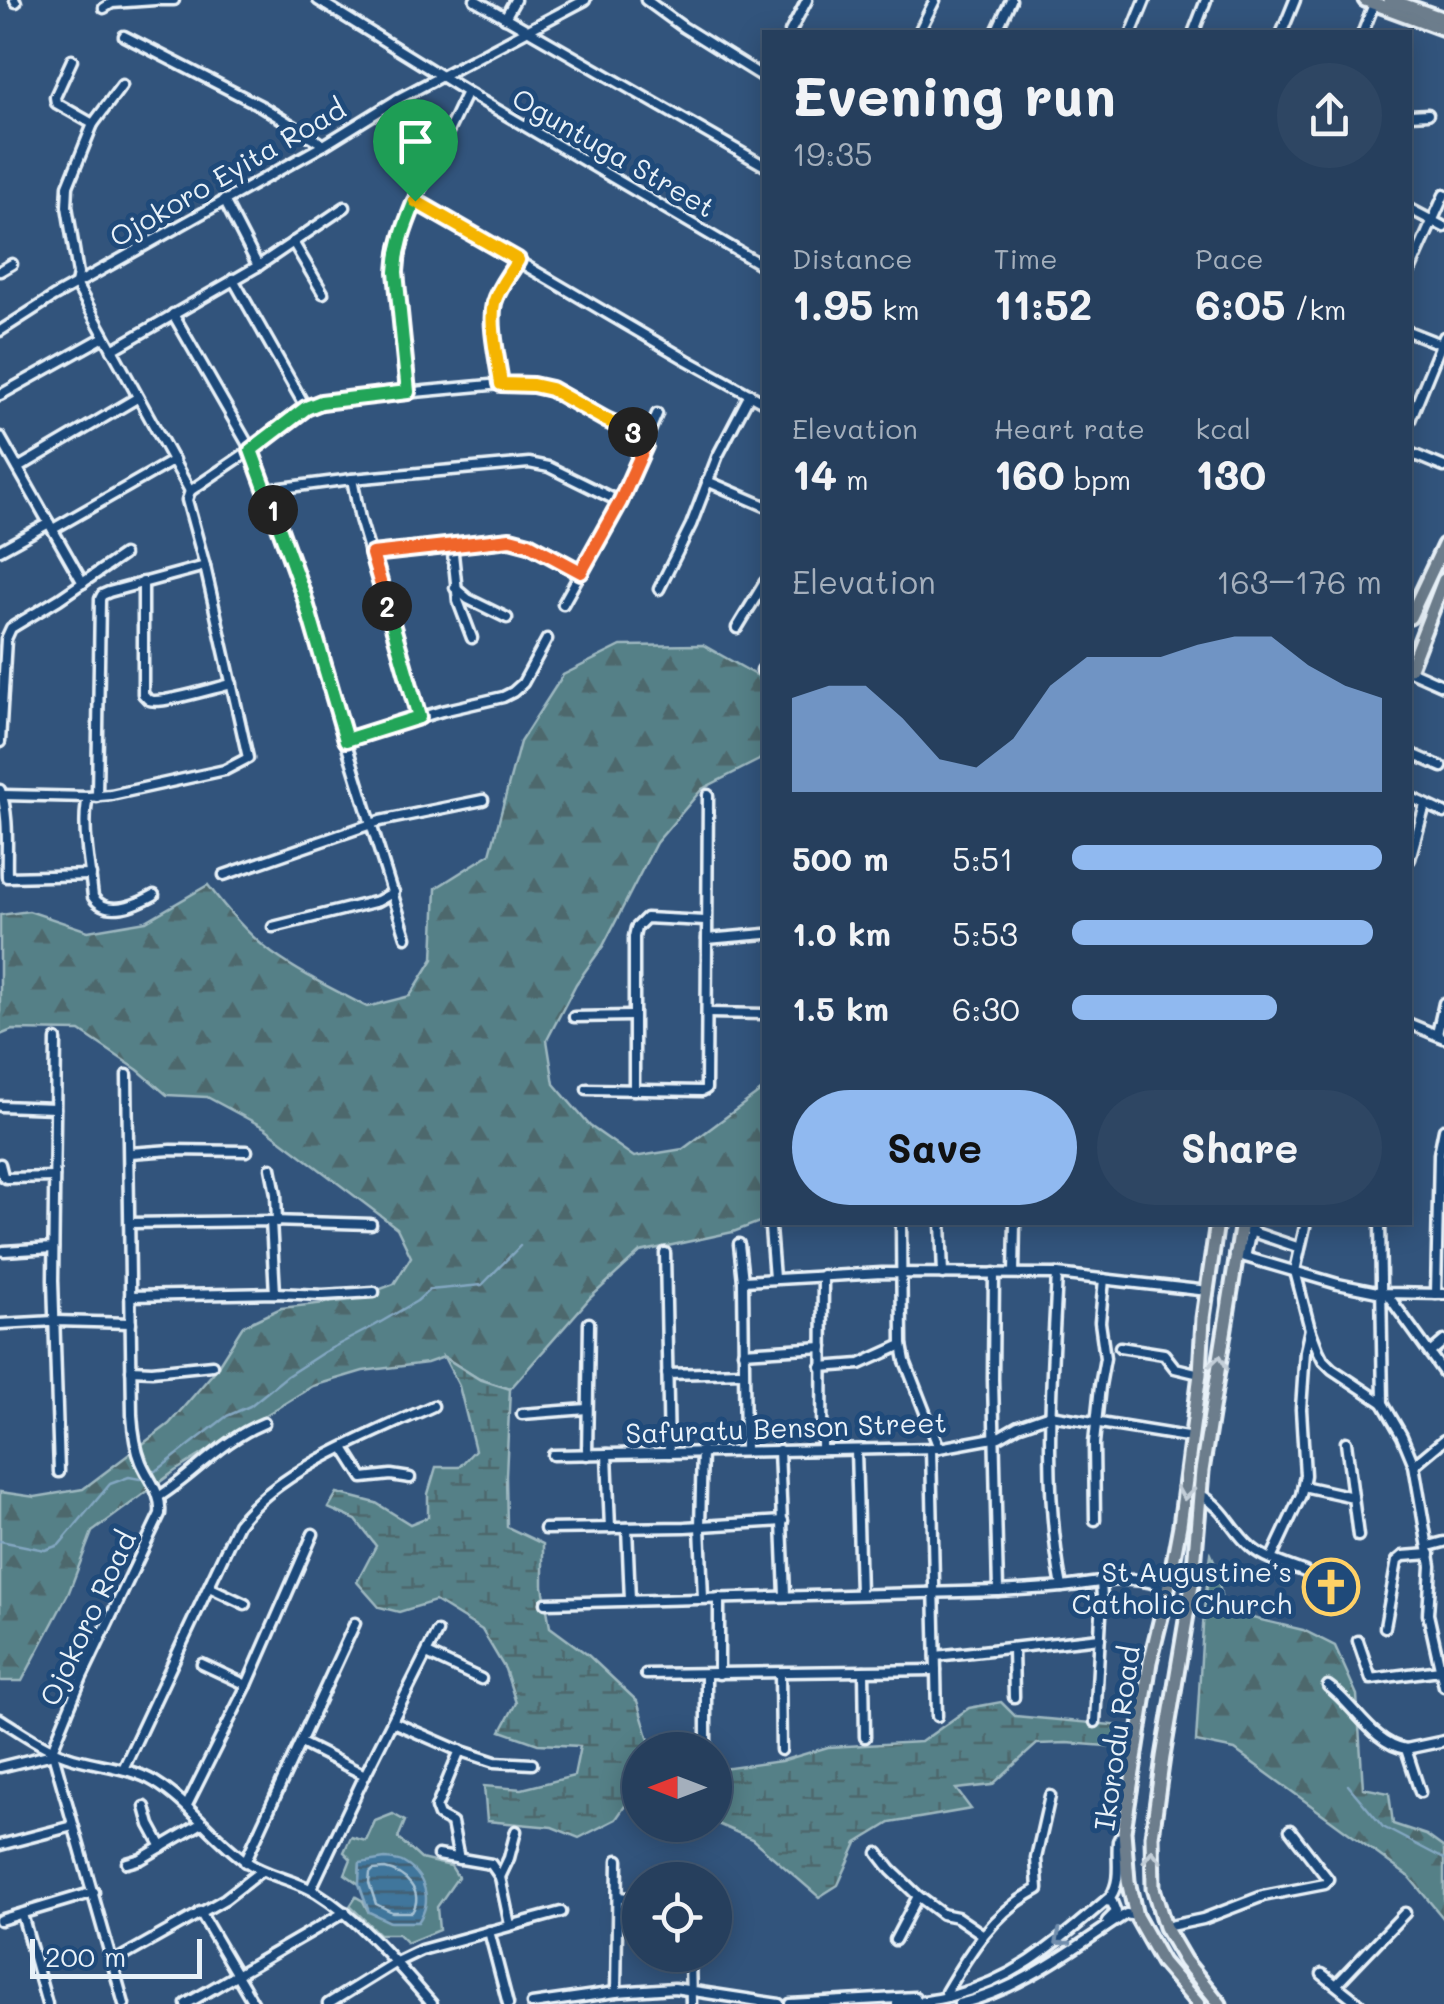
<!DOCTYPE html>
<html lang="en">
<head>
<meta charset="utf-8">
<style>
	:root { --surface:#263f5d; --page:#2e4663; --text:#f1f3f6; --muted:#a4afbc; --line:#425872; --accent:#90b9f0 }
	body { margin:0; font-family:Mali,sans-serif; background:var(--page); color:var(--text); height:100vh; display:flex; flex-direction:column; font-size:38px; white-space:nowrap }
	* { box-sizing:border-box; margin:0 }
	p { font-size:32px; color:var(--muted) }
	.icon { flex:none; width:55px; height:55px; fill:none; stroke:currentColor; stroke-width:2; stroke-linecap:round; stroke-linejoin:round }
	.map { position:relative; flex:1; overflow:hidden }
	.panel { position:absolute; left:762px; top:30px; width:650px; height:1195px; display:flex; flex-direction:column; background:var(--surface); border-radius:0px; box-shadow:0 5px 25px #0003,0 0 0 2px var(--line) }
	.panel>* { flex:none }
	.needle { width:65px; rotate:270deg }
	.buttons { position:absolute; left:622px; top:1732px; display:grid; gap:20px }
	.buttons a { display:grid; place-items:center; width:110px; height:110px; border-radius:50%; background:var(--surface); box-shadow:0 5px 25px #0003,0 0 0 2px var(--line); font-size:50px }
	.scale { position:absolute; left:30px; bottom:25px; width:172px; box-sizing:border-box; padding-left:10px; border:5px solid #e8f1f8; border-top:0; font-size:28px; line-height:35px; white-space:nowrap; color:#e8f1f8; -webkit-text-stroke:8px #1f4a7a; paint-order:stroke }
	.pin { position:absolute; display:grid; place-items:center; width:85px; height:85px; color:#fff; margin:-102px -42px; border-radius:50% 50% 50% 0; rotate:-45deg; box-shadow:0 0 10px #0007 }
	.pin .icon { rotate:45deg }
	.km { position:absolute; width:50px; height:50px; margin:-25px; border-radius:50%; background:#222; color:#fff; font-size:28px; line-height:50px; text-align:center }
	.round { display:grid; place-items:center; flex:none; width:105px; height:105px; border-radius:52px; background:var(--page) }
	.head { display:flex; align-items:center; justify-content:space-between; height:170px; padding:0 30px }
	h1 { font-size:55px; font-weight:800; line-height:75px }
	.metrics { display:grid; grid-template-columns:repeat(3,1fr); gap:15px; height:170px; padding:10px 30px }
	.metrics div { display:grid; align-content:center }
	.metrics b { font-size:42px; font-weight:800 }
	.metrics small { font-size:28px; font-weight:400 }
	.metrics p { font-size:28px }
	.chart { height:280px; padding:20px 30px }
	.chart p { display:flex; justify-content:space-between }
	.chart svg { width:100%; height:180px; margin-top:10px; fill:var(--accent); opacity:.7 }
	.button { display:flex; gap:20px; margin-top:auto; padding:20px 30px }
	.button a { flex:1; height:115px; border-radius:60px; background:var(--accent); color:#111; font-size:40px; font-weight:800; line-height:115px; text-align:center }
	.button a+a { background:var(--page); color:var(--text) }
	ul { padding:0 30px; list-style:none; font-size:32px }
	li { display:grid; grid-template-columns:160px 120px 1fr; align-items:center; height:75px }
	li i { height:25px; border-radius:12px; background:var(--accent) }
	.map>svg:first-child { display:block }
</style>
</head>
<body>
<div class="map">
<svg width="1444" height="2004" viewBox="0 0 1444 2004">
	<defs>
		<pattern id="forest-firs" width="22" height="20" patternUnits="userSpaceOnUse" patternTransform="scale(2.5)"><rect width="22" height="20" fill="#558087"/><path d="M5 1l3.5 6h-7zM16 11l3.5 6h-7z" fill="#4e676c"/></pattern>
		<pattern id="wetland-marsh" width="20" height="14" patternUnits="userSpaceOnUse" patternTransform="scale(2.5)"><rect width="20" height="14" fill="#558087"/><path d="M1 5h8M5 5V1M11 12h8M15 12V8" fill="none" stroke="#4e676c"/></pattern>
		<pattern id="water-rules" width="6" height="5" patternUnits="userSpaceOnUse" patternTransform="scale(2.5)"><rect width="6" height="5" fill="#3f769c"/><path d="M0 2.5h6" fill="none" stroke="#425f73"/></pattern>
	</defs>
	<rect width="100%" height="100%" fill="#32547c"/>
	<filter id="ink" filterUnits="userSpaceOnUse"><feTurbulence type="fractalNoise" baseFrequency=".01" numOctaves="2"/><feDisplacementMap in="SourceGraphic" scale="20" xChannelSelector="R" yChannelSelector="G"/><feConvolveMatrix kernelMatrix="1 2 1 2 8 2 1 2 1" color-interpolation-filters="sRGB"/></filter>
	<g filter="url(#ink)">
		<polygon fill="#558087" stroke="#9eb8c0" stroke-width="2.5" points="393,1814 405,1821 398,1838 421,1859 451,1866 458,1877 437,1907 439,1930 407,1943 398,1934 379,1934 350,1906 356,1897 363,1901 369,1913 360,1863 359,1884 345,1874 351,1859 344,1852 351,1837 366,1841 375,1821"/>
		<g fill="url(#forest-firs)" stroke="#9eb8c0" stroke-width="2.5">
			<path d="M703 645 765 680V753L759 760 702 789 656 843 603 946 576 984 547 1040 554 1084 590 1126 634 1157 683 1149 765 1088V1220L733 1232 640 1252 590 1298 510 1389 479 1379 444 1357 427 1363 363 1371 313 1386 175 1471 92 1532 69 1592 22 1681H0V1492L35 1497 83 1489 169 1424 214 1372 243 1326 281 1308 352 1300 394 1284 411 1257 397 1228 265 1128 207 1097 167 1095 138 1070 80 1031 12 1030 0 1035V915L29 911 88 931 146 921 208 885C227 910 247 934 272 953 301 974 335 990 367 1007L410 996 433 959 436 888 490 854 520 742 563 675 621 646Z"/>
			<polygon points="1211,1554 1217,1567 1223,1611 1303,1630 1335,1646 1357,1695 1363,1788 1389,1793 1393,1824 1426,1835 1444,1848 1444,1919 1409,1877 1235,1750 1196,1742 1204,1609"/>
		</g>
		<g fill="url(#wetland-marsh)" stroke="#9eb8c0" stroke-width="2.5">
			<polygon points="444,1357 479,1379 510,1389 506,1476 507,1527 543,1544 543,1586 550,1627 588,1655 637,1701 650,1743 660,1750 640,1750 640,1804 627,1803 616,1819 579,1838 552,1827 487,1821 484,1786 522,1789 574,1776 580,1746 538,1744 501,1731 516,1703 505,1669 482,1630 435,1601 399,1612 379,1607 357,1582 376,1546 356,1520 328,1508 337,1493 376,1503 410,1524 428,1517 428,1494 436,1467 459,1467 475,1450 459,1386"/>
			<polygon points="1001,1702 1015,1716 1124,1726 1119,1747 1067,1743 1037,1744 992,1785 956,1789 971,1809 890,1823 857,1843 838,1885 819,1897 752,1839 715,1823 715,1770 781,1761 828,1747 921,1742 969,1708"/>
		</g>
		<path fill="url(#water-rules)" stroke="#83a7c1" stroke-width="2.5" d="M385 1859C387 1859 401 1861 402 1862 426 1875 433 1901 418 1922H390L369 1912 359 1884 360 1863Z"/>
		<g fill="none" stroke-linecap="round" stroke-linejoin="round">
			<path stroke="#a4c0d3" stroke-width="2.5" d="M385 1869C405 1873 425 1892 412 1912H392L376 1904 369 1883 370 1873 373 1870Z"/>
			<g stroke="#83a7c1" stroke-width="2.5">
				<polyline points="0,1541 45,1550 59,1545 110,1484 129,1477 140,1479 159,1469 227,1416 250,1406 287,1376 324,1352 374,1326 417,1301 429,1290 482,1285 520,1246"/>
				<polyline points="1348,1785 1383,1827 1444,1859"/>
			</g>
			<g stroke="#e8f1f8" stroke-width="15">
				<g id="minor">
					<polyline points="15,0 16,2"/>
					<polyline points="160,0 174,0"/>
					<polyline points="318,0 467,92 765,267"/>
					<polyline points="475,0 765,166"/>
					<polyline points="646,0 683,27 765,78"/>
					<polyline points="104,8 112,3 155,0"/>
					<polyline points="505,18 515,0"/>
					<polyline points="1194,31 1206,0"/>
					<polyline points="790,32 807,0"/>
					<polyline points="919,32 935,0"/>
					<polyline points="996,32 1011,0"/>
					<polyline points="1132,32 1145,0"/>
					<polyline points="1282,32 1295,0"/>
					<polyline points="1363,32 1374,4"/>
					<polyline points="124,36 261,106 324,145"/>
					<polyline points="72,60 55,97 56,103 93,124"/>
					<polyline points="122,85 93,124 68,186 67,206 78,274 76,284 190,491"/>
					<polyline points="1410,115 1428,114"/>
					<polyline points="224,200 258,266"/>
					<polyline points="415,201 687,360 765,403"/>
					<polyline points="1410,209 1444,227"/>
					<polyline points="293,242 323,293"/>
					<polyline points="0,271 12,264"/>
					<polyline points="1410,271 1444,195"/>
					<polyline points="233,279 306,408"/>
					<polyline points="173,314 251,450 258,469 304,596 345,740 406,937"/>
					<polyline points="0,331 53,297 324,145 400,98 585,0"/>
					<polyline points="1410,332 1443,345"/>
					<polyline points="112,350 258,266 345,207"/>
					<path d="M501 384C498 361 489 325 494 303 498 288 510 273 518 260"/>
					<polyline points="408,392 396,272 397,246 415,201 467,92"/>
					<polyline points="0,395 104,337"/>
					<polyline points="1410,420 1444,337"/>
					<polyline points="0,437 83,583"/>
					<polyline points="1410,453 1444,467"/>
					<polyline points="18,468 137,398"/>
					<polyline points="352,479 360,519 419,717"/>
					<polyline points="707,481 765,506"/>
					<polyline points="266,490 352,479 529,463 549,467 620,502"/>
					<polyline points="190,491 265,440 306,408 339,399 501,384 533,385 564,395 606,420 637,435 645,446"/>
					<polyline points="53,529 174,460"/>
					<polyline points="452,544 458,601 472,638"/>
					<polyline points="0,550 49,523"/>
					<polyline points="372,553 510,539 529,544 581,573"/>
					<path d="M143 582V694C145 696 147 699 149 700 160 705 217 687 232 684"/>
					<polyline points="455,588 468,599 507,618"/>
					<polyline points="659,589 691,525 718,455 750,394"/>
					<polyline points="563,604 620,502 657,414"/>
					<polyline points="737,628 765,582"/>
					<polyline points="762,670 765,670"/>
					<polyline points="1410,671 1444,686"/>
					<polyline points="345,740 442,711 503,697 513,692 523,683 547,639"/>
					<polyline points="0,742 6,639 11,628 59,599 123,555"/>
					<polyline points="1410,753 1442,767"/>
					<path d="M0 790C10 816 6 849 7 877L91 875"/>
					<polyline points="3,795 88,797 111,795 225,770 248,758 205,566 187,500 190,491"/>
					<path d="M88 797C81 826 90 867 93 897 107 917 136 905 154 895"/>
					<polyline points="97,797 100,599 102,595 109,592 205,566"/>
					<polyline points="1410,797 1444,813"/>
					<polyline points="1410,859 1425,805"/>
					<polyline points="224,875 380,821 483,800"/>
					<polyline points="273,927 378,901 394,892"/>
					<polyline points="707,939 765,934"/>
					<polyline points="708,1013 765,1014"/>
					<polyline points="574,1017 632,1016"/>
					<polyline points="1410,1024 1444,1038"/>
					<polyline points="1437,1034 1444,1003"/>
					<polyline points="56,1040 53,1280 59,1472"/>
					<polyline points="587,1089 702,1091 706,1089 708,795"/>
					<polyline points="634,1090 634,937 636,928 646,918 705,921"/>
					<polyline points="0,1106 55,1108"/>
					<polyline points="130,1153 171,1150 247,1151"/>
					<polyline points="0,1164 3,1176 6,1178 54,1177"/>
					<polyline points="271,1168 276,1194 277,1222"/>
					<polyline points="271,1221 371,1224"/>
					<polyline points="901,1222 902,1345 905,1361 939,1448"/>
					<polyline points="941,1222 943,1274"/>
					<polyline points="1306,1222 1295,1271 1310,1329 1318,1350 1323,1360 1332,1369 1383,1403 1402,1436 1414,1465 1431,1566 1428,1614 1444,1686"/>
					<polyline points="1380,1222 1383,1403"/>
					<polyline points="130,1223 271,1221 275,1293"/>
					<polyline points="770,1228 774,1278"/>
					<polyline points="1241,1228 1300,1248"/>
					<polyline points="739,1244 743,1281 745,1451"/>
					<polyline points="4,1251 53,1248"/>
					<polyline points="665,1253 669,1453"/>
					<polyline points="1235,1254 1338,1284 1382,1293 1444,1294"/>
					<polyline points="1245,1257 1253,1222"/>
					<polyline points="994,1273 993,1379 998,1591"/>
					<polyline points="1014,1273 1015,1222"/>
					<path d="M1057 1274C1052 1378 1042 1484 1062 1587"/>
					<polyline points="743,1281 882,1273 1057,1274 1208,1291"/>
					<polyline points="1387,1294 1444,1373"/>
					<polyline points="1436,1294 1439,1154 1444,1129"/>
					<polyline points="130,1296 275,1293 323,1295 374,1292"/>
					<polyline points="0,1324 55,1321 131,1323"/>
					<polyline points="1120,1347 1164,1354 1175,1368 1200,1374"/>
					<polyline points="743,1352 823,1347"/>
					<polyline points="1430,1353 1444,1341"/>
					<polyline points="821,1367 860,1364 902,1345"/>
					<polyline points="131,1370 152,1371 212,1365"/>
					<polyline points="667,1374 743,1372"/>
					<polyline points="522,1414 587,1409"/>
					<polyline points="1346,1442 1358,1536"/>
					<polyline points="344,1448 363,1478 391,1475 410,1478"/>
					<polyline points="931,1448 937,1716"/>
					<polyline points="822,1449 823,1275"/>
					<polyline points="779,1450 785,1595"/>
					<polyline points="856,1450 860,1593"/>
					<polyline points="702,1451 700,1526 703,1598"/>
					<polyline points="607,1454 610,1528"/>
					<polyline points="553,1455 939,1448 999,1437 1018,1426 1050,1415 1193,1438"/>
					<polyline points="587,1455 589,1323"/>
					<polyline points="1414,1465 1444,1440"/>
					<polyline points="1303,1486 1353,1497"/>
					<path d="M1200 1494C1228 1511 1230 1529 1252 1548 1266 1560 1288 1565 1305 1572"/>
					<path d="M160 1496C196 1473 222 1440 264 1423"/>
					<polyline points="1095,1520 1094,1443 1100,1386 1105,1358 1100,1322 1104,1279"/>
					<polyline points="627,1528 630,1600"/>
					<polyline points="545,1529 685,1527 783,1521"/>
					<polyline points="1429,1546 1444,1542"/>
					<polyline points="1271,1559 1301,1495 1305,1475 1301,1409 1305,1351 1310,1329"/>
					<polyline points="209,1587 245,1604"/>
					<polyline points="719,1598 719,1674"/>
					<path d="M546 1603 998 1591C1019 1590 1040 1589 1061 1587 1098 1584 1133 1571 1168 1589"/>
					<polyline points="1385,1627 1397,1561 1403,1556 1430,1554"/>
					<polyline points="1358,1641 1371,1679 1440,1670"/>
					<polyline points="1013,1648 1014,1697"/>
					<polyline points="427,1654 481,1679"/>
					<polyline points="936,1656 1100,1638"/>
					<polyline points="202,1664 247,1685"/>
					<polyline points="864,1671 865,1737"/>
					<polyline points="646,1674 936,1670"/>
					<polyline points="780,1674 781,1750"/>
					<path d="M1328 1686C1354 1704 1373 1744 1406 1749L1420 1792"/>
					<path d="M0 1719C21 1732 43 1748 67 1756 96 1766 128 1766 155 1782 190 1803 213 1839 247 1862 268 1877 295 1879 317 1893 362 1921 397 1964 432 2004"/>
					<polyline points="393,1722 455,1749 495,1762 532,1764"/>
					<polyline points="1095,1722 1102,1598 1101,1581"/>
					<polyline points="301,1743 365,1775"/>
					<polyline points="1406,1749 1444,1741"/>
					<polyline points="706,1750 706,1674"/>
					<polyline points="0,1767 53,1754"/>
					<path d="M123 1769 238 1524C278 1470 372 1434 433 1406"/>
					<polyline points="187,1805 247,1685 313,1534"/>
					<polyline points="145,1807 150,1825 162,1847"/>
					<polyline points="0,1845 73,1826"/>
					<polyline points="878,1853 891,1870 918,1896 942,1914 957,1917 982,1934"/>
					<polyline points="438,1855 491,1864 500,1877 510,1925"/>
					<polyline points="459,1859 452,1823 439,1816 436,1808 460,1750"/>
					<polyline points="245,1862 355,1623"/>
					<polyline points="127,1863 141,1859 202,1823"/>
					<polyline points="500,1877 509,1858 516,1831"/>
					<polyline points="311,1889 365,1775 437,1632"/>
					<polyline points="618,1897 640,1899"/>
					<polyline points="1106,1901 1112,1902 1116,1912 1107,1921"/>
					<polyline points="715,1902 716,1902"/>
					<polyline points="200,1912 254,2004"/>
					<polyline points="22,1914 47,2004"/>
					<polyline points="0,1920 94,1892"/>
					<polyline points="1165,1927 1203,1919 1263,1896 1325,1884 1328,1879 1290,1830"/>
					<polyline points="489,1931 508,2004"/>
					<polyline points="895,1940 918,1896"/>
					<polyline points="690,1955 691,2004"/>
					<polyline points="113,1962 225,1899 261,1871"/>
					<polyline points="1322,1974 1360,2004"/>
					<polyline points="1337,1984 1405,1913"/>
					<polyline points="616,1992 618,1860"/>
					<path d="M947 1997 946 1992C970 1951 994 1912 1038 1889L1036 1858 1050 1796"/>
					<path d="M124 2004 52 1750 82 1677 160 1514C162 1493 149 1481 141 1462 135 1447 133 1431 132 1415L127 1075"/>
					<polyline points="186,2004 345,1912"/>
					<polyline points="328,2004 396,1962 421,1950 561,1912"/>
					<polyline points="532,2004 616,1992 674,1988 779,2004"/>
					<polyline points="790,2004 915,1997"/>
					<path d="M897 2004C915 2002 934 2001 951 1996 1020 1978 1058 1941 1111 1896 1122 1878 1116 1861 1118 1841L1120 1837 1125 1836"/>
					<path d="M959 2004C1020 1990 1074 1948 1126 1914L1136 1916"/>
				</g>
			</g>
			<g stroke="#e8f1f8" stroke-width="19">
				<g id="highway">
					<polyline points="1365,0 1444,29"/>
					<polyline points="1390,0 1444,19"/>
					<polyline points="1410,617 1444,545"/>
					<polyline points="1410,668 1444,580"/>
					<polyline points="1198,2004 1162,1962 1136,1916 1128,1881 1124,1831 1150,1662 1168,1589 1180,1525 1200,1374 1203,1318 1217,1222"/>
					<polyline points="1220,2004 1185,1961 1165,1927 1153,1888 1152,1836 1163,1757 1193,1579 1202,1471 1242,1222"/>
				</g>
			</g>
			<use href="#minor" stroke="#1f4a7a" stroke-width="8"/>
			<use href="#highway" stroke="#6c7d8c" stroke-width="11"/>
		</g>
		<defs><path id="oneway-chevron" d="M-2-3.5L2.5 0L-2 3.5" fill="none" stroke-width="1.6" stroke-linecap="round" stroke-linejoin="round" transform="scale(2.5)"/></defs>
		<g stroke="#c3ced8">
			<use href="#oneway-chevron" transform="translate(1219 1362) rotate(-81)"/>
			<use href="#oneway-chevron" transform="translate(1185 1493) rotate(98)"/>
			<use href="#oneway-chevron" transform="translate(1152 1857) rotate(-90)"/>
		</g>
		<use stroke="#6f8dac" href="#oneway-chevron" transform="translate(1061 1939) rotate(141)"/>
	</g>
	<g fill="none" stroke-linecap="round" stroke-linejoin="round" filter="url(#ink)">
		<g stroke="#fff" stroke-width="20">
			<path id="split-1" d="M273 510 251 450 306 408 321 402 408 392 396 272C397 245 405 226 415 201"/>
		</g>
		<g stroke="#fff" stroke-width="20">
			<polyline id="split-2" points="273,510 304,596 346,740 419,717 387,606"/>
		</g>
		<g stroke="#fff" stroke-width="20">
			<polyline id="split-3" points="387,606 372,554 510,539 529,544 581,572 620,502 645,446 633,432"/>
		</g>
		<g stroke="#fff" stroke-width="20">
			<path id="split-4" d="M415 201 518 260C510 274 498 288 494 303 489 325 498 361 501 384L533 385 551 389 606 420 633 432"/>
		</g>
		<use href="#split-1" stroke="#22a559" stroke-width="12"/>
		<use href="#split-2" stroke="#22a559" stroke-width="12"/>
		<use href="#split-3" stroke="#f0652b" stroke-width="12"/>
		<use href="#split-4" stroke="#f5b400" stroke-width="12"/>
	</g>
	<defs>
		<g id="church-ring" transform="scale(2.875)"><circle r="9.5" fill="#1f4a7a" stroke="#ffd166" stroke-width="1.5"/><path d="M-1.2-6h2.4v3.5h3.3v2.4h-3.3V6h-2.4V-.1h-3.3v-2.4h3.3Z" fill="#ffd166"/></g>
	</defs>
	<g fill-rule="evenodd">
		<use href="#church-ring" x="1331" y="1587"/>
	</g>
	<g text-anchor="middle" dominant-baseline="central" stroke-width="10" stroke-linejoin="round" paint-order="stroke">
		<g font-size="28" fill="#e8f1f8" stroke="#1f4a7a">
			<text transform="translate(614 152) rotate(30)">Oguntuga Street</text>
			<text transform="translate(227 172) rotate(-30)">Ojokoro Eyita Road</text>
			<text transform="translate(786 1427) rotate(-2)">Safuratu Benson Street</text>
			<text transform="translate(87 1618) rotate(-65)">Ojokoro Road</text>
			<text transform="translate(1116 1738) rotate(-82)">Ikorodu Road</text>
		</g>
		<g font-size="28" fill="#e8f1f8" stroke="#1f4a7a" text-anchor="end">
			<text x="1292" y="1571">St Augustine's<tspan x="1292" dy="32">Catholic Church</tspan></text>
		</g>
	</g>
</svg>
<div class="buttons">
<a><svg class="needle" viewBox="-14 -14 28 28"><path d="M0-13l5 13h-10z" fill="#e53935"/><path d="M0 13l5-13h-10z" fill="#a4afbc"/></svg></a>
<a><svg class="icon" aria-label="locate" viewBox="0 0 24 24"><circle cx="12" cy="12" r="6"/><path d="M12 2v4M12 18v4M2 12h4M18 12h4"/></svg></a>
</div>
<div class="scale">200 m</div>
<div class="pin" style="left:415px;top:201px;background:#1e9e55"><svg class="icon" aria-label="arrive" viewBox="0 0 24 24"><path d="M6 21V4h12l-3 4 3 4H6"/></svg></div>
<b class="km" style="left:273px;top:510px">1</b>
<b class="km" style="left:387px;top:606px">2</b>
<b class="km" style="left:633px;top:432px">3</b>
<section class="panel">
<div class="head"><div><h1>Evening run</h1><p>19:35</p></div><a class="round"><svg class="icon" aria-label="share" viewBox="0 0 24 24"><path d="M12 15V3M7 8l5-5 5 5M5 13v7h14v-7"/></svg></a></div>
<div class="metrics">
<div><p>Distance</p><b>1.95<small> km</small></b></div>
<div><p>Time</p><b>11:52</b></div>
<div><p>Pace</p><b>6:05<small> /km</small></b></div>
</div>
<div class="metrics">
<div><p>Elevation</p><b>14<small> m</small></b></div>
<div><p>Heart rate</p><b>160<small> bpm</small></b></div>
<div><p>kcal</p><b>130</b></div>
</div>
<div class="chart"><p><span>Elevation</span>163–176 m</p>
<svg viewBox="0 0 160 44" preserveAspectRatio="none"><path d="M0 44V21L10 18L20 18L30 26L40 36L50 38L60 31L70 18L80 11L90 11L100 11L110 8L120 6L130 6L140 13L150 18L160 21V44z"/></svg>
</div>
<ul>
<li><b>500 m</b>5:51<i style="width:100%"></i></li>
<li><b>1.0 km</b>5:53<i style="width:97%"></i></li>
<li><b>1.5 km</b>6:30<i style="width:66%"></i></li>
</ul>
<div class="button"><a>Save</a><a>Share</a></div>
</section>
</div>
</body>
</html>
